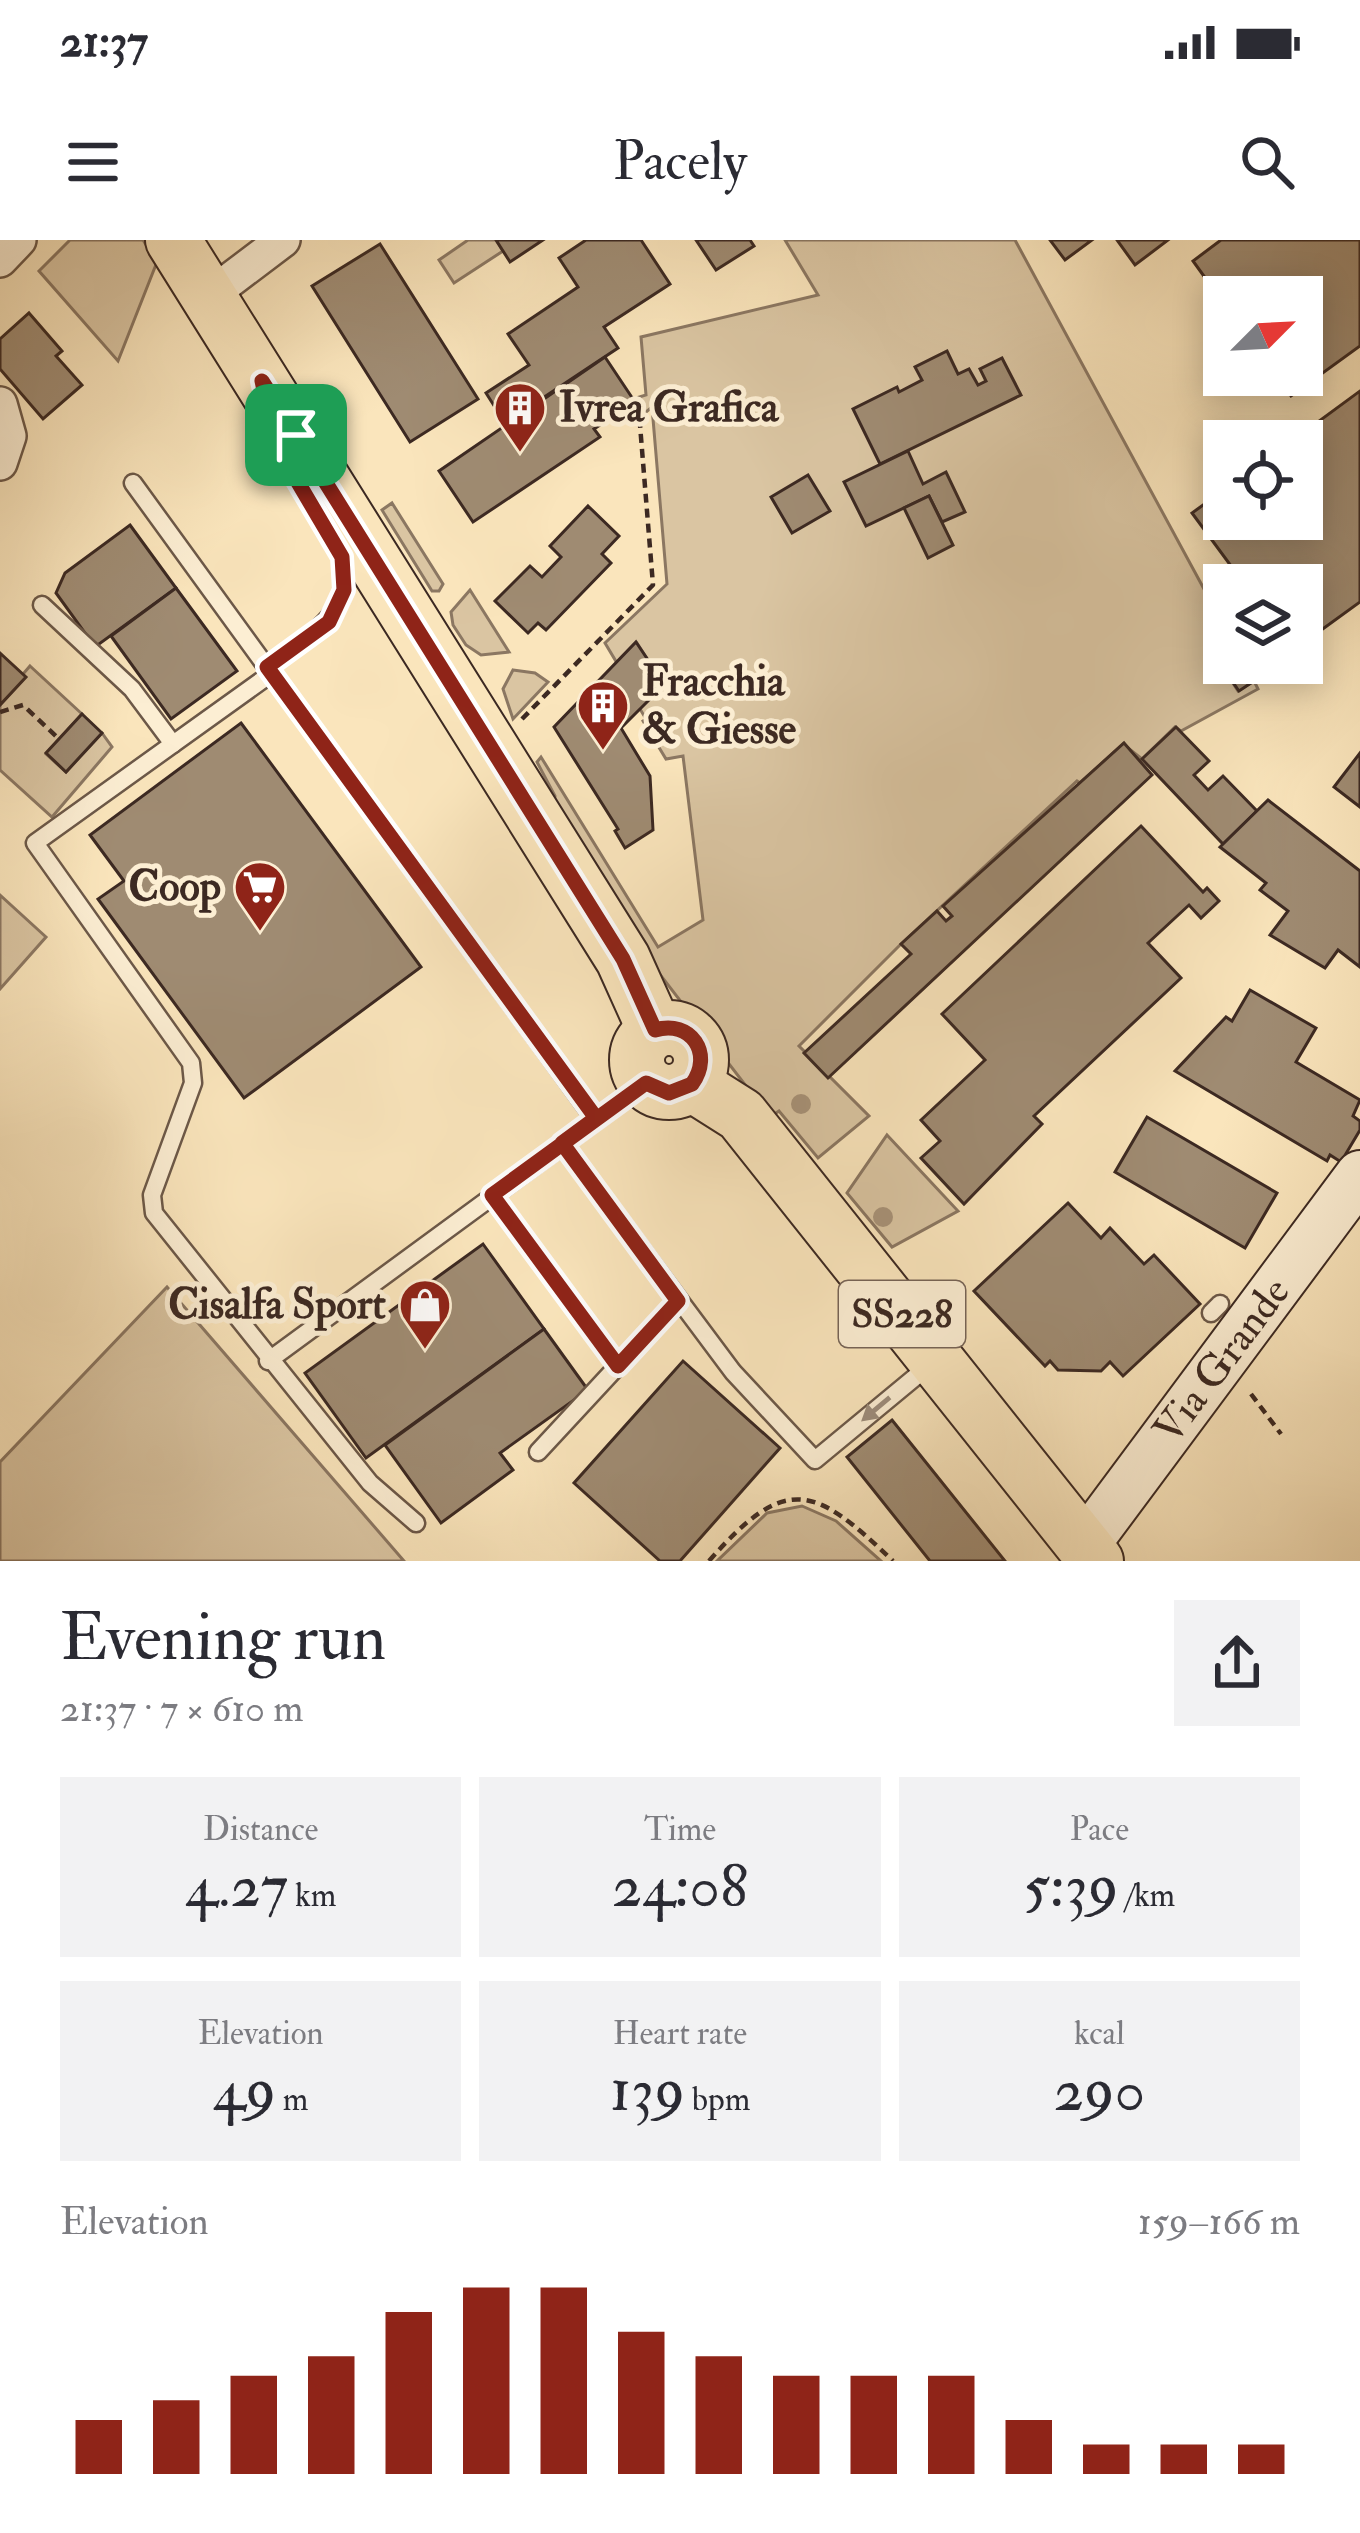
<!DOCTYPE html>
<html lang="en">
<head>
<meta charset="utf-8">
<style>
	:root { --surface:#fff; --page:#f2f2f3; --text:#2b2b33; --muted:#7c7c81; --accent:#8f2418 }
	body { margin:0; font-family:"IM FELL Double Pica",serif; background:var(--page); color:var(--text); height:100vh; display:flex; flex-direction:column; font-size:45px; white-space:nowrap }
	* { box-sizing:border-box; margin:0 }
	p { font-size:39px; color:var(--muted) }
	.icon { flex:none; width:66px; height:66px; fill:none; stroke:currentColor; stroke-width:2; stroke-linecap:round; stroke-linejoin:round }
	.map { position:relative; height:1321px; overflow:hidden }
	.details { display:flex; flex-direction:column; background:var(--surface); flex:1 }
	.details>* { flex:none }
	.needle { width:78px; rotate:66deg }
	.buttons { position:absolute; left:1203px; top:36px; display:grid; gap:24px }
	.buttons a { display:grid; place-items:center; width:120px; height:120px; border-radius:0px; background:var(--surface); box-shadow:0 6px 30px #0003; font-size:60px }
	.pin { position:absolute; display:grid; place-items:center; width:102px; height:102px; color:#fff; margin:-51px; border-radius:24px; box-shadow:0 6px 18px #0006 }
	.round { display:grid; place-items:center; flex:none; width:126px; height:126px; border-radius:0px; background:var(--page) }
	.summary { display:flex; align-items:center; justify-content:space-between; height:204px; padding:0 60px }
	h1 { font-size:66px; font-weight:600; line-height:90px }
	.stats { display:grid; grid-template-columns:repeat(3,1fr); gap:18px; height:204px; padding:12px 60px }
	.stats div { display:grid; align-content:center; border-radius:0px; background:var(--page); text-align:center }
	.stats b { font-size:60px; font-weight:600 }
	.stats small { font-size:33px; font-weight:400 }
	.stats p { font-size:33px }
	.chart { height:336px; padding:24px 60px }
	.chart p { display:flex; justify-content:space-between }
	.chart svg { width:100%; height:216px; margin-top:12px; stroke:var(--accent); stroke-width:6 }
	.status { display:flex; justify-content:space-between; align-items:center; height:84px; padding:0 60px; background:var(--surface); direction:ltr }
	.status svg { height:33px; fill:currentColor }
	header { display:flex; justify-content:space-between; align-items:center; height:156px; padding:0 60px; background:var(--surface); font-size:54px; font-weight:600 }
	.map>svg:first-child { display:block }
</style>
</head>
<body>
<div class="status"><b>21:37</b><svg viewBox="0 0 49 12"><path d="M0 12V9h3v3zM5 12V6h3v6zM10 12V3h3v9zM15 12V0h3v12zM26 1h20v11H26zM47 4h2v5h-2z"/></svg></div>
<header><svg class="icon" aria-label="menu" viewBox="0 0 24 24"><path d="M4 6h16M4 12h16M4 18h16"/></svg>Pacely<svg class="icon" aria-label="search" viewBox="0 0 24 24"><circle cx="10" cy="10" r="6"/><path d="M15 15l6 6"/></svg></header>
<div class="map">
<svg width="1360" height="1321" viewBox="0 0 1360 1321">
	<rect width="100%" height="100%" fill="#fae5bc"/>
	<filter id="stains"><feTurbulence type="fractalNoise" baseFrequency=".00167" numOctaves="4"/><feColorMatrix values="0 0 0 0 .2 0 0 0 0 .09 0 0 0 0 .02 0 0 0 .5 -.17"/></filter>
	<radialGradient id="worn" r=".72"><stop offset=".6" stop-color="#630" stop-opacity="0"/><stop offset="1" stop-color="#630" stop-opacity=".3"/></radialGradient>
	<g fill="#dac5a2" stroke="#8b7762" stroke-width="3">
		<polygon points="70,0 143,0 157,22 118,121 39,31"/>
		<polygon points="468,0 496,0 503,11 454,43 439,20"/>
		<polygon points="785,0 1015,0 1224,386 1224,423 1236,423 1225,431 1238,451 1254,441 1258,449 1181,491 1175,487 1142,519 1123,504 1080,543 1077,541 901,704 799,806 869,876 818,918 779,871 770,877 648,719 554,566 555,556 537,522 541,517 658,707 703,680 683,516 666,519 643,481 646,479 640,469 648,420 637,403 617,423 605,403 667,344 652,167 640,177 639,157 646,155 641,97 818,55"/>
		<polygon points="392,263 443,344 439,351 432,351 382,270"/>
		<polygon points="470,350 509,412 481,415 466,405 453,385 451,372"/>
		<polygon points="30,426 82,474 46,514 66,532 102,493 112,507 52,577 0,530 0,465 25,437 23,434"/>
		<polygon points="513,430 535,433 548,442 513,479 503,449"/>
		<polygon points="0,655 46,697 0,749"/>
		<polygon points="887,895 958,971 892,1007 847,953"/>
		<polygon points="167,1047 404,1321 0,1321 0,1222"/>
		<polygon points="802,1266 836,1281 881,1321 717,1321 767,1273"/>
	</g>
	<g fill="#9f8b72" stroke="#3c2922" stroke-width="3">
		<polygon points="496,0 543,0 510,22"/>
		<polygon points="586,0 641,0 670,44 604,87 618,108 505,183 486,153 529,125 508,94 578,47 559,18"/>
		<polygon points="696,0 750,0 754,6 716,30"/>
		<polygon points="1050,0 1092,0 1065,20"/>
		<polygon points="1117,0 1168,0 1135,25"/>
		<polygon points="1221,0 1360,0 1360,106 1291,156 1276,135 1302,135 1302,57 1224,57 1224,64 1193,21"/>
		<polygon points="380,4 478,159 410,202 312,46"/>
		<polygon points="29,73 62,111 56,116 82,145 43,179 0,129 0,99"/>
		<polygon points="947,111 958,134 969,129 978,145 986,141 980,129 1002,118 1021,155 880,224 853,169 897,147 899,152 922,140 915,127"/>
		<polygon points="605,117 635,162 594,189 600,197 473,282 439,231"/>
		<polygon points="1360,151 1360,362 1302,404 1302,345 1245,345 1192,273 1224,250 1224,279 1302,279 1302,201 1292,201"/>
		<polygon points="908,211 923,244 946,232 965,272 942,282 929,256 866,286 844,242"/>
		<polygon points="808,235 830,271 792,293 771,257"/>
		<polygon points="929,256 953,305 928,318 904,268"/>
		<polygon points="588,266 619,296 602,314 611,323 546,390 538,383 528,393 495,361 530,326 542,337 561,317 550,306"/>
		<polygon points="130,285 176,348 95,407 56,353 65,333"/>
		<polygon points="176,348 237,431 171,479 111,396"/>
		<polygon points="636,402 648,420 650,459 621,488 650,536 653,590 625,608 615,591 618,589 554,487"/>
		<polygon points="0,413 26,437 0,465"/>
		<polygon points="1236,423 1251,423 1260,437 1239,451 1225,431"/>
		<polygon points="82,474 102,493 66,532 46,513"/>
		<polygon points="241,483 421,727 244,858 98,659 124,641 90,595"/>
		<polygon points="1176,487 1209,521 1194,535 1208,550 1223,536 1257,571 1223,604 1142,519"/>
		<polygon points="1124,503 1152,535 828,838 804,813 911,714 901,704 937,671 946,681 952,676 943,666"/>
		<polygon points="1360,513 1360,567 1334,547"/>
		<polygon points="1268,560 1360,631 1360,727 1338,710 1325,728 1270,695 1288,671 1260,650 1266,643 1220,607"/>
		<polygon points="1141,586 1203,652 1207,648 1219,661 1201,678 1189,665 1148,703 1181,738 1034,876 1042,884 964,964 921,918 940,901 921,880 985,820 942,774"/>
		<polygon points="1250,750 1316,788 1296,822 1360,860 1353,876 1360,881 1360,890 1341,922 1330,915 1327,921 1175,831 1226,777 1232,781"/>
		<polygon points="1147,877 1277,953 1245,1008 1115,932"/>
		<polygon points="1068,963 1101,998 1110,988 1144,1024 1154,1015 1200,1064 1123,1136 1110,1122 1101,1131 1058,1130 1050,1121 1045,1126 974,1051"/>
		<polygon points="483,1004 544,1089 366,1218 305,1133"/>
		<polygon points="544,1089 588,1150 500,1213 513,1230 441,1283 385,1205"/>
		<polygon points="683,1121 780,1208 680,1321 660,1321 574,1243"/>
		<polygon points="892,1180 1005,1321 930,1321 847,1217"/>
	</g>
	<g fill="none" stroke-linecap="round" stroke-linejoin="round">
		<g stroke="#6c5848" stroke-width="21">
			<g id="lane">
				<polyline points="133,243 595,879"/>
				<polyline points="42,365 132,449 173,504"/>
				<path d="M267 427C308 397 370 364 335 305"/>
				<polyline points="272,433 35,603 191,823 193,843 152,955 154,973 370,1243 416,1283"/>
				<polyline points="562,903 733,1132 815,1220 931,1124"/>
				<polyline points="492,955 618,1126"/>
				<polyline points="948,1053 950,1051"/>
				<polyline points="1211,1073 1220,1064"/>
				<polyline points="268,1121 647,843"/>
				<polyline points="538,1212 678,1061"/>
			</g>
		</g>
		<g stroke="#6c5848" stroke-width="38">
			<g id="street">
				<polyline points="0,20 19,0"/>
				<polyline points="209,56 283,0"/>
				<polyline points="0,164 9,196 0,223"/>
			</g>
		</g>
		<g stroke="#3c2922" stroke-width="52">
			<polyline id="secondary" points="1084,1306 1360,935"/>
		</g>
		<g stroke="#3c2922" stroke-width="58">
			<g id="primary">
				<polyline points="173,0 623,719 655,790"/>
				<circle cx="669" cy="820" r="32"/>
				<polyline points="692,844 741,875 1096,1321"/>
			</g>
		</g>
		<g stroke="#3c2922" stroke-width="4.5" stroke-dasharray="9 6" stroke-linecap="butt">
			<polyline points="0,472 23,465 59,499"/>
			<polyline points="522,479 653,345 640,185"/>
			<polyline points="1251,1154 1281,1194"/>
			<path d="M709 1321C786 1233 814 1245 893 1321"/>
		</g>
		<use href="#lane" stroke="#fceed3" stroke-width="16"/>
		<use href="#street" stroke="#fceed3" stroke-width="33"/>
		<use href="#secondary" stroke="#fceed3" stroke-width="48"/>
		<use href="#primary" stroke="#fae5bc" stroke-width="54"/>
	</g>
	<g fill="#a89379">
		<circle cx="801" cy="864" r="10"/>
		<circle cx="883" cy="977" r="10"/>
	</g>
	<defs><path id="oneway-solid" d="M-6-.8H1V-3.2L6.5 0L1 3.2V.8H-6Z" transform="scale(3)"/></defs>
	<use fill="#9c8c7a" href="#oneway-solid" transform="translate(876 1169) rotate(140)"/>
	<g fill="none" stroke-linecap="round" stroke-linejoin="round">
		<g stroke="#fff" stroke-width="24">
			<path id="route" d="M296 195 262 141 276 205 342 317 344 350 329 382 267 427 596 878 562 903 678 1061 618 1126 492 955 646 843 669 853 692 844C714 814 691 779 655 790L623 719 296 195"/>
		</g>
		<use href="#route" stroke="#8f2418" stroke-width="15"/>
	</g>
	<defs>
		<g id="building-pin" transform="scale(2.7)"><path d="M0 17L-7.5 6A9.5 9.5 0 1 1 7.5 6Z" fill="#8f2418" stroke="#fceed3"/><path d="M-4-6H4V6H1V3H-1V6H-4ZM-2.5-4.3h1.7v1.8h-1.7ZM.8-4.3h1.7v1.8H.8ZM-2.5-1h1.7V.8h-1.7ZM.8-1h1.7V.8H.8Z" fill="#fff"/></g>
		<g id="supermarket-pin" transform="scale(2.7)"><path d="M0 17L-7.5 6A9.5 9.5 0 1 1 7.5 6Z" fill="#8f2418" stroke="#fceed3"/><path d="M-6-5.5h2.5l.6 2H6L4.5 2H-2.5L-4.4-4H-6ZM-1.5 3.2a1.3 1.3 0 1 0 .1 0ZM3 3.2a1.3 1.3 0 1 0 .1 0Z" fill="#fff"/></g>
		<g id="shop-pin" transform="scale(2.7)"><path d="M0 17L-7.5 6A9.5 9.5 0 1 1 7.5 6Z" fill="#8f2418" stroke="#fceed3"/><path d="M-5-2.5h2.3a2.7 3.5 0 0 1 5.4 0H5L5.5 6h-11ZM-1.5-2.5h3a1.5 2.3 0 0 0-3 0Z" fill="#fff"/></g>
	</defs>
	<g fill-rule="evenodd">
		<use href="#building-pin" x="520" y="168"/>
		<use href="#building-pin" x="603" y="466"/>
		<use href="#supermarket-pin" x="260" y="647"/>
		<use href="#shop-pin" x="425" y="1065"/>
	</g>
	<g text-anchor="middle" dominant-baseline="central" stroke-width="10" stroke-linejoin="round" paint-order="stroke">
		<rect fill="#fceed3" stroke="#766457" stroke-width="3" x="839" y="1041" width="126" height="66" rx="9"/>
		<g font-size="39" font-weight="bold" fill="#3c2922">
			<text x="902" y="1074">SS228</text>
		</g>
		<g font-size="42" font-weight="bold" fill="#3c2922" stroke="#fceed3" text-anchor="start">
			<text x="559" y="168">Ivrea Grafica</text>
			<text x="642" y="442">Fracchia<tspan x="642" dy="48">&amp; Giesse</tspan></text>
			<text x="221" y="647" text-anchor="end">Coop</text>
			<text x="386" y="1065" text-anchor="end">Cisalfa Sport</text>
		</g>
		<g font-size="42" fill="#3c2922" stroke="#fceed3">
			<text transform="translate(1222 1121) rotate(-53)">Via Grande</text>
		</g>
	</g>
	<rect width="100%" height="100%" filter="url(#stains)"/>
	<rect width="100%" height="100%" fill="url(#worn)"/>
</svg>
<div class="buttons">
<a><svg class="needle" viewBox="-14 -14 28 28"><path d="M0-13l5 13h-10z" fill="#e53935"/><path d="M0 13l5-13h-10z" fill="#7c7c81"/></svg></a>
<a><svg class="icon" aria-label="locate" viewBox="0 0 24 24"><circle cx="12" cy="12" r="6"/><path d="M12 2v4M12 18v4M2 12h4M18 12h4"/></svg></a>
<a><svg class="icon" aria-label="layers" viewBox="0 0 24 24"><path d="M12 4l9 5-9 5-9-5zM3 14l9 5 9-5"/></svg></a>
</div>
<div class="pin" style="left:296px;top:195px;background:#1e9e55"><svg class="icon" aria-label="arrive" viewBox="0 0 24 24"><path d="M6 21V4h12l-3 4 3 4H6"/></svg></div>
</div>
<section class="details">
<div class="summary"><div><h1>Evening run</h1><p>21:37 · 7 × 610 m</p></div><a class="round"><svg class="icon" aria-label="share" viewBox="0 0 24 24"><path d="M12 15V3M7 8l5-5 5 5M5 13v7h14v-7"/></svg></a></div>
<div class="stats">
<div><p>Distance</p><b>4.27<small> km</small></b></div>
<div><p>Time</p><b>24:08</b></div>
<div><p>Pace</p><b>5:39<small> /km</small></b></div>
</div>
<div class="stats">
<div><p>Elevation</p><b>49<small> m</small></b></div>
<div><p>Heart rate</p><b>139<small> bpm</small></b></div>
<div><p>kcal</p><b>290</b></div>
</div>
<div class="chart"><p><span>Elevation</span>159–166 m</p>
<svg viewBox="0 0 160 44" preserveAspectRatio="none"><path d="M5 44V33M15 44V29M25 44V24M35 44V20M45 44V11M55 44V6M65 44V6M75 44V15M85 44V20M95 44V24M105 44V24M115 44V24M125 44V33M135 44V38M145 44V38M155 44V38"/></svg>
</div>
</section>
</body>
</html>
